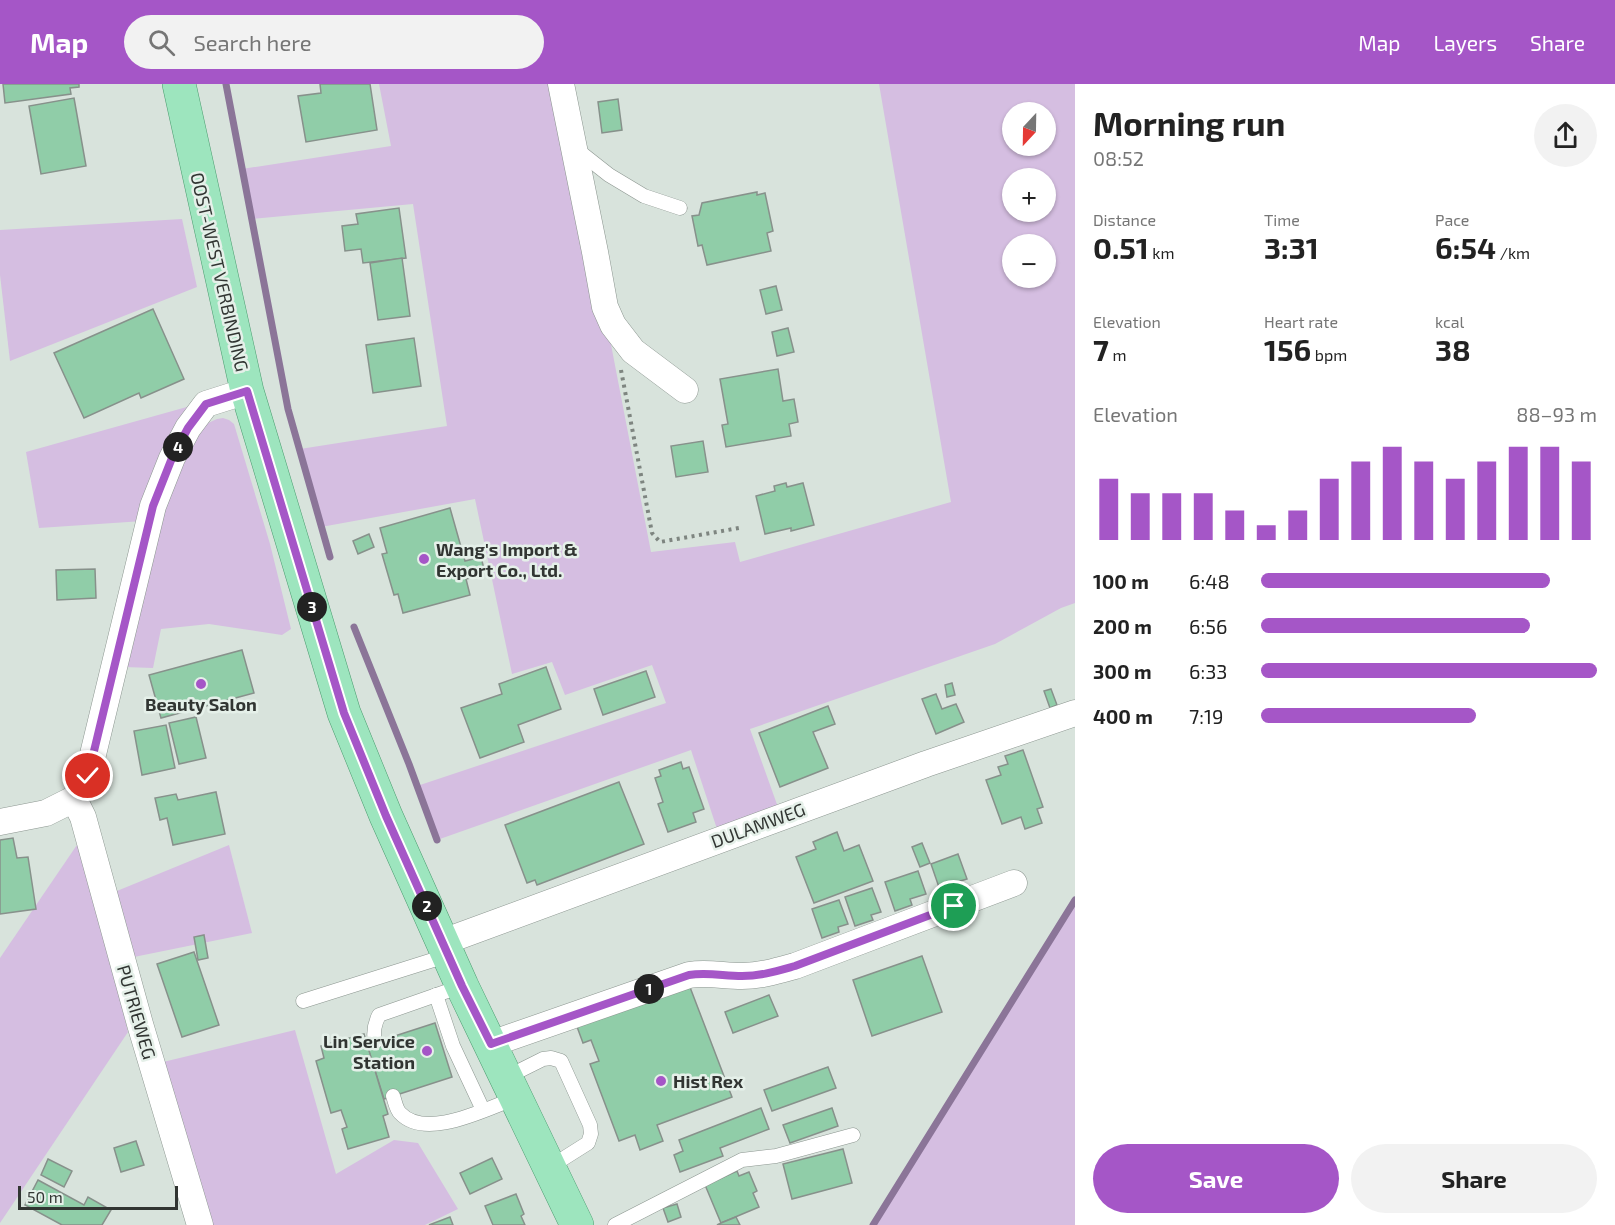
<!DOCTYPE html>
<html lang="en">
<head>
<meta charset="utf-8">
<style>
	:root { --surface:#fff; --page:#f2f2f2; --text:#222; --muted:#767676; --accent:#a556c7 }
	body { margin:0; font-family:"Exo 2",sans-serif; background:var(--page); color:var(--text); height:100vh; display:flex; flex-direction:column; font-size:22px; white-space:nowrap }
	* { box-sizing:border-box; margin:0 }
	p { font-size:20px; color:var(--muted) }
	.icon { flex:none; width:33px; height:33px; fill:none; stroke:currentColor; stroke-width:2; stroke-linecap:round; stroke-linejoin:round }
	.map { position:relative; flex:1; overflow:hidden }
	.drawer { display:flex; flex-direction:column; background:var(--surface); width:540px }
	.drawer>* { flex:none }
	.needle { width:39px; rotate:202deg }
	.controls { position:absolute; left:1002px; top:18px; display:grid; gap:12px }
	.controls a { display:grid; place-items:center; width:54px; height:54px; border-radius:50%; background:var(--surface); box-shadow:0 2px 4px #0004; font-size:30px }
	.scale { position:absolute; left:18px; bottom:15px; width:160px; box-sizing:border-box; padding-left:6px; border:3px solid #313532; border-top:0; font-size:16px; line-height:21px; white-space:nowrap; color:#313532; -webkit-text-stroke:4px #e5f0e9; paint-order:stroke }
	.pin { position:absolute; display:grid; place-items:center; width:51px; height:51px; color:#fff; margin:-26px; border:3px solid #fff; border-radius:50%; box-shadow:0 2px 6px #0007 }
	.km { position:absolute; width:30px; height:30px; margin:-15px; border-radius:50%; background:#222; color:#fff; font-size:16px; line-height:30px; text-align:center }
	.round { display:grid; place-items:center; flex:none; width:63px; height:63px; border-radius:32px; background:var(--page) }
	.overview { display:flex; align-items:center; justify-content:space-between; height:102px; padding:0 18px }
	h1 { font-size:33px; font-weight:700; line-height:45px }
	.metrics { display:grid; grid-template-columns:repeat(3,1fr); gap:9px; height:102px; padding:6px 18px }
	.metrics div { display:grid; align-content:center }
	.metrics b { font-size:30px; font-weight:700 }
	.metrics small { font-size:16px; font-weight:400 }
	.metrics p { font-size:16px }
	.chart { height:168px; padding:12px 18px }
	.chart p { display:flex; justify-content:space-between }
	.chart svg { width:100%; height:108px; margin-top:6px; stroke:var(--accent); stroke-width:6 }
	.button { display:flex; gap:12px; margin-top:auto; padding:12px 18px }
	.button a { flex:1; height:69px; border-radius:36px; background:var(--accent); color:#fff; font-size:24px; font-weight:700; line-height:69px; text-align:center }
	.button a+a { background:var(--page); color:var(--text) }
	ul { padding:0 18px; list-style:none; font-size:20px }
	li { display:grid; grid-template-columns:96px 72px 1fr; align-items:center; height:45px }
	li i { height:15px; border-radius:8px; background:var(--accent) }
	header { display:flex; align-items:center; gap:36px; box-sizing:border-box; height:84px; padding:0 30px; background:var(--accent); color:#fff }
	header strong { font-size:28px }
	nav { display:flex; gap:33px; margin-inline-start:auto; font-size:21px }
	.search { width:420px; height:54px; background:var(--page); display:flex; align-items:center; gap:15px; box-sizing:border-box; padding:0 21px; border-radius:33px; color:var(--muted); font-size:22px }
	main { display:flex; flex:1; min-height:0 }
	.map>svg:first-child { display:block }
</style>
</head>
<body>
<header>
<strong>Map</strong>
<div class="search"><svg class="icon" aria-label="search" viewBox="0 0 24 24"><circle cx="10" cy="10" r="6"/><path d="M15 15l6 6"/></svg>Search here</div>
<nav><a>Map</a><a>Layers</a><a>Share</a></nav>
</header>
<main>
<div class="map">
<svg width="1075" height="1141" viewBox="0 0 1075 1141">
	<rect width="100%" height="100%" fill="#d8e3dc"/>
	<g fill="#d5bee1" fill-rule="evenodd">
		<path d="M379 0H556L608 245 651 468 735 458 740 478 951 418 879 0H1075V519L1061 524 995 560 750 645 779 726 718 748 691 666 437 756 417 702 666 619 652 581 565 611 552 578 512 590 475 415 321 443 300 365 447 342 413 120 252 135 242 85 391 62ZM1012 28H1046V62H1012ZM1012 94H1046V128H1012ZM1012 160H1046V194H1012Z"/>
		<polygon points="182,135 197,203 10,277 0,191 0,146"/>
		<polygon points="201,319 143,437 39,444 26,368"/>
		<polygon points="223,334 229,336 234,340 270,460 291,545 282,551 209,540 161,545 153,584 124,583 161,423 193,354 208,339 217,335"/>
		<polygon points="81,755 128,948 0,1139 0,874"/>
		<polygon points="229,761 252,849 129,874 112,809"/>
		<polygon points="1075,816 1075,1141 873,1141"/>
		<polygon points="295,946 336,1090 394,1056 418,1059 458,1125 425,1141 209,1141 159,979"/>
	</g>
	<g fill="none" stroke-linecap="round" stroke-linejoin="round">
		<g stroke="#8b7598" stroke-width="7">
			<polyline points="226,0 288,325 330,473"/>
			<polyline points="354,543 409,680 437,756"/>
			<polyline points="873,1141 1075,816"/>
		</g>
	</g>
	<g fill="#90cda8" stroke="#87918b" stroke-width="1.5">
		<polygon points="3,0 79,0 79,3 70,4 71,10 5,19"/>
		<polygon points="320,0 370,0 377,46 306,58 298,12 321,9"/>
		<polygon points="74,14 86,82 41,90 29,22"/>
		<polygon points="618,15 622,46 602,49 598,18"/>
		<polygon points="757,108 757,111 765,109 773,147 767,149 771,167 707,181 702,161 698,162 692,132 699,131 702,119"/>
		<polygon points="399,124 406,174 363,179 361,165 345,167 342,142 358,140 356,130"/>
		<polygon points="402,174 410,232 378,236 370,179"/>
		<polygon points="776,202 782,226 766,230 760,206"/>
		<polygon points="153,225 184,295 141,314 139,309 84,334 54,269"/>
		<polygon points="788,244 794,268 777,272 772,248"/>
		<polygon points="414,254 421,302 373,309 366,261"/>
		<polygon points="778,285 783,317 794,315 798,338 789,340 791,352 726,363 722,341 728,340 720,295"/>
		<polygon points="703,357 708,388 676,393 671,362"/>
		<polygon points="786,399 787,403 803,399 814,441 791,447 791,444 765,450 756,412 775,407 774,402"/>
		<polygon points="450,424 465,477 481,473 484,485 470,489 471,494 466,495 470,511 403,529 398,510 394,511 382,470 387,469 380,444"/>
		<polygon points="369,450 374,463 358,470 353,457"/>
		<polygon points="95,485 96,514 57,516 56,486"/>
		<polygon points="242,566 254,609 161,634 149,591"/>
		<polygon points="546,583 561,625 518,641 524,658 480,674 461,624 502,610 499,600"/>
		<polygon points="646,587 655,613 603,631 594,605"/>
		<polygon points="952,599 955,611 947,613 945,601"/>
		<polygon points="1051,605 1057,621 1050,624 1044,607"/>
		<polygon points="936,610 942,625 956,620 964,638 936,650 922,615"/>
		<polygon points="828,622 835,640 813,648 828,684 780,703 759,649"/>
		<polygon points="196,633 206,674 179,680 169,639"/>
		<polygon points="166,641 175,684 142,691 134,647"/>
		<polygon points="1023,666 1043,723 1037,725 1042,739 1025,745 1021,733 1002,740 986,696 1001,691 998,683 1008,680 1005,672"/>
		<polygon points="681,678 683,685 689,683 704,725 693,729 696,738 668,748 658,720 663,718 655,694 661,692 659,686"/>
		<polygon points="619,698 644,760 537,801 535,796 527,799 505,741"/>
		<polygon points="216,708 225,750 173,761 167,734 160,736 155,714 176,710 178,716"/>
		<polygon points="837,748 844,767 859,761 873,797 814,819 796,773 816,765 813,758"/>
		<polygon points="13,754 17,774 28,773 36,825 0,830 0,756"/>
		<polygon points="922,759 930,779 920,783 912,763"/>
		<polygon points="958,770 967,795 957,798 959,803 941,809 931,780"/>
		<polygon points="918,787 926,810 910,815 912,821 895,827 885,798"/>
		<polygon points="872,804 881,828 871,831 873,836 855,842 845,813"/>
		<polygon points="839,816 848,840 838,843 839,848 822,854 812,825"/>
		<polygon points="204,851 208,874 198,876 194,853"/>
		<polygon points="194,868 219,941 182,953 157,880"/>
		<polygon points="922,872 942,928 872,952 853,896"/>
		<polygon points="688,898 732,1013 657,1041 663,1057 640,1066 635,1051 619,1057 590,980 599,977 591,956 583,959 576,940"/>
		<polygon points="769,911 778,932 733,949 725,928"/>
		<polygon points="435,939 452,993 384,1015 367,961"/>
		<polygon points="364,950 388,1030 383,1032 389,1053 348,1065 342,1045 347,1043 341,1026 331,1029 316,977 324,974 321,962"/>
		<polygon points="828,983 836,1004 772,1027 764,1006"/>
		<polygon points="761,1024 769,1045 720,1064 723,1072 680,1088 674,1071 683,1067 679,1056"/>
		<polygon points="832,1024 838,1042 790,1059 783,1041"/>
		<polygon points="136,1057 144,1081 121,1088 114,1064"/>
		<polygon points="843,1065 852,1099 792,1115 783,1080"/>
		<polygon points="492,1074 502,1095 470,1110 460,1089"/>
		<polygon points="48,1075 72,1087 64,1103 41,1091"/>
		<polygon points="737,1087 739,1092 749,1088 757,1107 753,1109 759,1123 721,1139 705,1101"/>
		<polygon points="38,1096 84,1121 88,1113 111,1126 102,1141 62,1141 25,1121"/>
		<polygon points="516,1110 524,1130 521,1132 525,1141 493,1141 485,1122"/>
		<polygon points="677,1120 681,1133 668,1138 663,1124"/>
		<polygon points="450,1133 453,1141 429,1141"/>
		<polygon points="736,1133 740,1141 717,1141 721,1139"/>
	</g>
	<g fill="none" stroke-linecap="round" stroke-linejoin="round">
		<g stroke="#8c9690" stroke-width="15">
			<g id="lane">
				<polyline points="576,65 609,91 644,112 680,124"/>
				<polyline points="436,911 453,962 483,1026"/>
				<polyline points="303,917 449,871"/>
				<path d="M375 958C373 948 374 941 379 931L462 902"/>
				<polyline points="507,993 543,975 551,974 561,977 590,1041 591,1050 588,1059 550,1083"/>
				<path d="M393 1012C395 1017 396 1025 400 1029 426 1057 487 1024 516 1014"/>
				<polyline points="615,1141 742,1076 776,1072 853,1051"/>
			</g>
		</g>
		<g stroke="#8c9690" stroke-width="27">
			<g id="street">
				<polyline points="561,0 595,168 605,223 613,241 633,267 685,306"/>
				<polyline points="74,715 83,733 140,940 200,1141"/>
				<polyline points="0,738 46,729 74,715 88,691 153,422 172,374 188,344 206,320 247,307"/>
				<polyline points="443,858 926,680 1075,629"/>
				<path d="M491 960 689 891C707 888 724 892 742 892 761 892 777 887 795 882L1014 799"/>
			</g>
		</g>
		<g stroke="#4c9c70" stroke-width="34">
			<polyline id="primary" points="179,0 247,307 344,629 386,732 462,902 577,1141"/>
		</g>
		<polyline stroke="#7e8580" stroke-width="4" stroke-dasharray="3 4.5" stroke-linecap="butt" points="621,286 652,449 660,458 739,444"/>
		<use href="#lane" stroke="#fff" stroke-width="14"/>
		<use href="#street" stroke="#fff" stroke-width="26"/>
		<use href="#primary" stroke="#9de5be" stroke-width="33"/>
	</g>
	<g fill="none" stroke-linecap="round" stroke-linejoin="round">
		<g stroke="#fff" stroke-width="12">
			<path id="route" d="M88 692 153 422 172 374 188 344 206 320 247 307 344 629 386 732 462 902 491 960 689 891C707 888 724 892 742 892 761 892 777 887 795 882L954 822"/>
		</g>
		<use href="#route" stroke="#a556c7" stroke-width="8"/>
	</g>
	<g fill="#a556c7" stroke="#e5f0e9" stroke-width="2">
		<circle cx="424" cy="475" r="6"/>
		<circle cx="201" cy="600" r="6"/>
		<circle cx="427" cy="967" r="6"/>
		<circle cx="661" cy="997" r="6"/>
	</g>
	<g text-anchor="middle" dominant-baseline="central" stroke-width="5" stroke-linejoin="round" paint-order="stroke">
		<g font-size="18" fill="#313532" stroke="#e5f0e9">
			<text transform="translate(220 188) rotate(77)">OOST-WEST VERBINDING</text>
			<text transform="translate(758 741) rotate(-20)">DULAMWEG</text>
			<text transform="translate(137 928) rotate(74)">PUTRIEWEG</text>
		</g>
		<g font-size="18" font-weight="bold" fill="#313532" stroke="#e5f0e9" text-anchor="start">
			<text x="436" y="465">Wang's Import &amp;<tspan x="436" dy="21">Export Co., Ltd.</tspan></text>
			<text x="201" y="620" text-anchor="middle">Beauty Salon</text>
			<text x="415" y="957" text-anchor="end">Lin Service<tspan x="415" dy="21">Station</tspan></text>
			<text x="673" y="997">Hist Rex</text>
		</g>
	</g>
</svg>
<div class="controls">
<a><svg class="needle" viewBox="-14 -14 28 28"><path d="M0-13l5 13h-10z" fill="#e53935"/><path d="M0 13l5-13h-10z" fill="#767676"/></svg></a>
<a>+</a>
<a>−</a>
</div>
<div class="scale">50 m</div>
<div class="pin" style="left:954px;top:822px;background:#1e9e55"><svg class="icon" aria-label="arrive" viewBox="0 0 24 24"><path d="M6 21V4h12l-3 4 3 4H6"/></svg></div>
<div class="pin" style="left:88px;top:692px;background:#d93025"><svg class="icon" aria-label="check" viewBox="0 0 24 24"><path d="M5 12l5 5 9-10"/></svg></div>
<b class="km" style="left:649px;top:905px">1</b>
<b class="km" style="left:427px;top:822px">2</b>
<b class="km" style="left:312px;top:523px">3</b>
<b class="km" style="left:178px;top:363px">4</b>
</div>
<section class="drawer">
<div class="overview"><div><h1>Morning run</h1><p>08:52</p></div><a class="round"><svg class="icon" aria-label="share" viewBox="0 0 24 24"><path d="M12 15V3M7 8l5-5 5 5M5 13v7h14v-7"/></svg></a></div>
<div class="metrics">
<div><p>Distance</p><b>0.51<small> km</small></b></div>
<div><p>Time</p><b>3:31</b></div>
<div><p>Pace</p><b>6:54<small> /km</small></b></div>
</div>
<div class="metrics">
<div><p>Elevation</p><b>7<small> m</small></b></div>
<div><p>Heart rate</p><b>156<small> bpm</small></b></div>
<div><p>kcal</p><b>38</b></div>
</div>
<div class="chart"><p><span>Elevation</span>88–93 m</p>
<svg viewBox="0 0 160 44" preserveAspectRatio="none"><path d="M5 44V19M15 44V25M25 44V25M35 44V25M45 44V32M55 44V38M65 44V32M75 44V19M85 44V12M95 44V6M105 44V12M115 44V19M125 44V12M135 44V6M145 44V6M155 44V12"/></svg>
</div>
<ul>
<li><b>100 m</b>6:48<i style="width:86%"></i></li>
<li><b>200 m</b>6:56<i style="width:80%"></i></li>
<li><b>300 m</b>6:33<i style="width:100%"></i></li>
<li><b>400 m</b>7:19<i style="width:64%"></i></li>
</ul>
<div class="button"><a>Save</a><a>Share</a></div>
</section>
</main>
</body>
</html>
